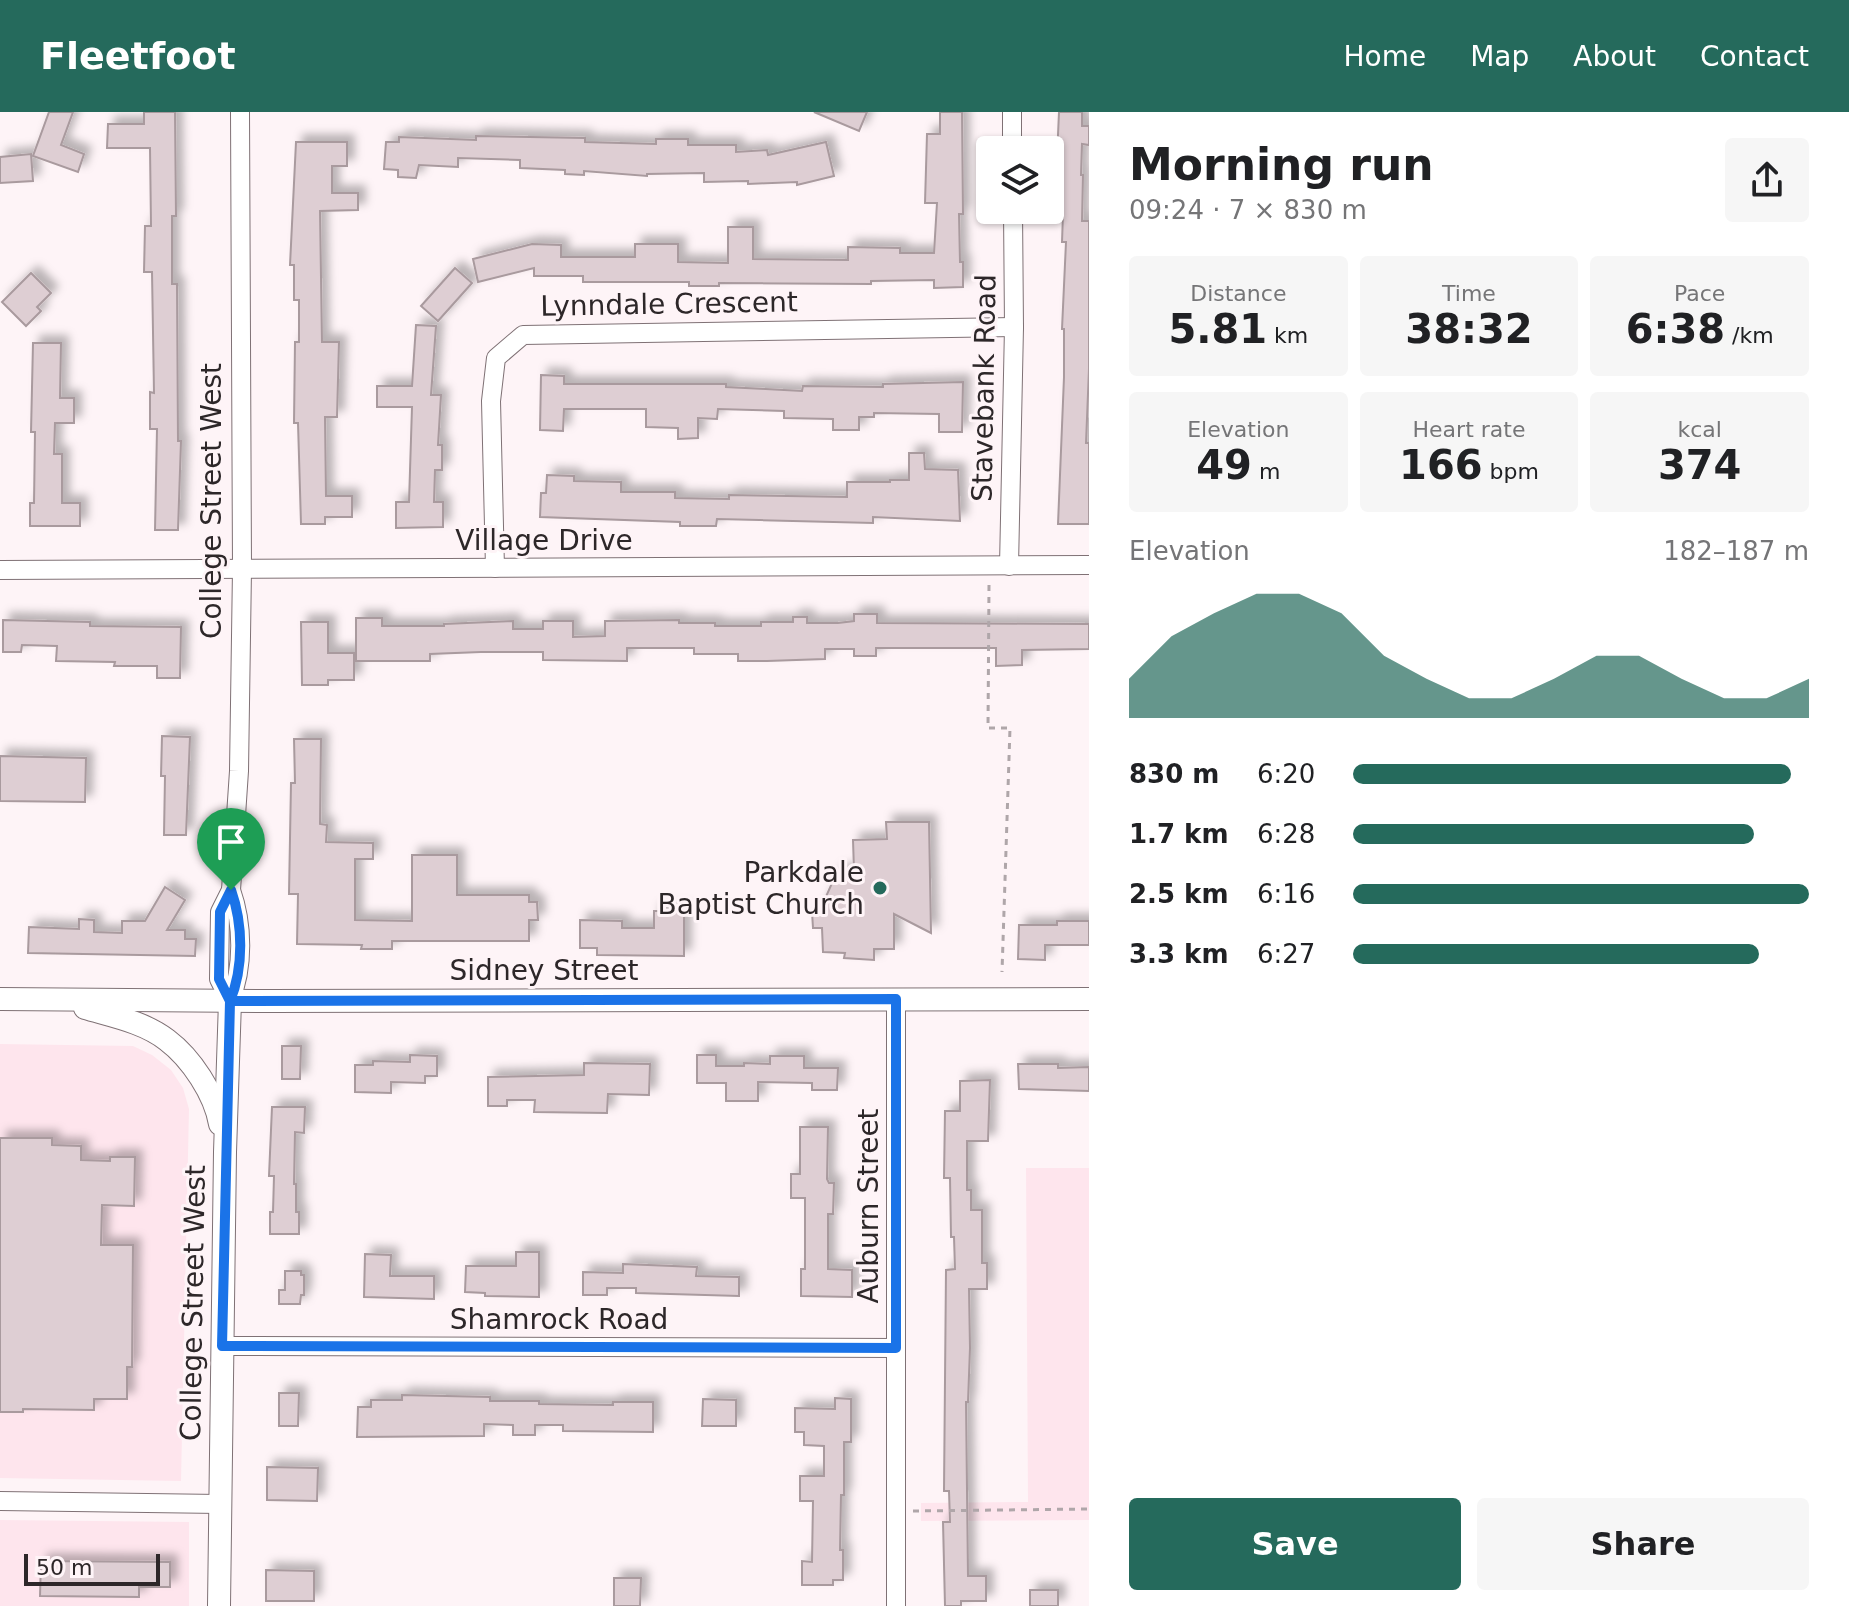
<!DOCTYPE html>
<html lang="en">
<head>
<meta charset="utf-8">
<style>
	:root { --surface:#fff; --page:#f6f6f6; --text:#202124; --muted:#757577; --accent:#256a5c }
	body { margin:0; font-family:"DejaVu Sans",sans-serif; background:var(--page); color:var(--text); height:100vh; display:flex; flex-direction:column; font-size:30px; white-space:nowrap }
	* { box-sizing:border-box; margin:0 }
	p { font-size:26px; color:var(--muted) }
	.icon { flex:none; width:44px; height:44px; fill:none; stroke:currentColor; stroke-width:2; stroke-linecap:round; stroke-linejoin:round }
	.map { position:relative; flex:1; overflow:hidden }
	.side { display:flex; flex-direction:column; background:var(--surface); width:760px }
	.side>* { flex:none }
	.fabs { position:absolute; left:976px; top:24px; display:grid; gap:16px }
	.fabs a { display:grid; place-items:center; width:88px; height:88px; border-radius:8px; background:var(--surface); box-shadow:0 2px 6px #0004; font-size:40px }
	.scale { position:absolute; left:24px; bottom:20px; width:136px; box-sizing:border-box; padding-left:8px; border:4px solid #2d2729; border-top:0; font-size:22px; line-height:28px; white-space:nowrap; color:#2d2729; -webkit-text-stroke:6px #fef4f7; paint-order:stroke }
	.pin { position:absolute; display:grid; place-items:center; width:68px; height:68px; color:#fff; margin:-82px -34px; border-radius:50% 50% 50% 0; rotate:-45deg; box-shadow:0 0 8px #0007 }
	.pin .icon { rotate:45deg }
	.round { display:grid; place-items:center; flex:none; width:84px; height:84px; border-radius:8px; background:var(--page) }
	.overview { display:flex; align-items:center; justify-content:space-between; height:136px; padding:0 40px }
	h1 { font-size:44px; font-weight:700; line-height:60px }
	.stats { display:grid; grid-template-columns:repeat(3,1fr); gap:12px; height:136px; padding:8px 40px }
	.stats div { display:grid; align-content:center; border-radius:8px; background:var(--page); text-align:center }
	.stats b { font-size:40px; font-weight:700 }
	.stats small { font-size:22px; font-weight:400 }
	.stats p { font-size:22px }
	.chart { height:224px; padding:16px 40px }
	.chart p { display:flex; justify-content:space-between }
	.chart svg { width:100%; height:144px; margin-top:8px; fill:var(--accent); opacity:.7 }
	.primary-button { display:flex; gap:16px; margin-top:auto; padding:16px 40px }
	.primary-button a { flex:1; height:92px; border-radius:8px; background:var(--accent); color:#fff; font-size:32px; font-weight:700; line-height:92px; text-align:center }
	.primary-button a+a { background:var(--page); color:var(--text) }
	ul { padding:0 40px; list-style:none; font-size:26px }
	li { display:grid; grid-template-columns:128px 96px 1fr; align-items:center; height:60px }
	li i { height:20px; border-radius:10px; background:var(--accent) }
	header { display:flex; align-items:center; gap:48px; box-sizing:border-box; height:112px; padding:0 40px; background:var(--accent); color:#fff }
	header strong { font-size:38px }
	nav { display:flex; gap:44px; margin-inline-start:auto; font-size:28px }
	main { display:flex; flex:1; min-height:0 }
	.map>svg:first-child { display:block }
</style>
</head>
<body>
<header>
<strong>Fleetfoot</strong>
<nav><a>Home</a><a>Map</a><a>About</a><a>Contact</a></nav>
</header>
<main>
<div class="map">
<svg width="1089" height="1494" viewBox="0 0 1089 1494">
	<defs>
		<filter id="shadow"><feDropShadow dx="7" dy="-7" stdDeviation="4" flood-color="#0004"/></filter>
	</defs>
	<rect width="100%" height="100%" fill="#fef4f7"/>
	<g fill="#fee5ed">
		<polygon points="0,932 133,934 152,943 171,958 183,976 189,997 181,1369 0,1366"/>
		<polygon points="1026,1056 1089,1056 1089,1408 921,1409 921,1391 1028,1390"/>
		<polygon points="0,1408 189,1410 189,1494 0,1494"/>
	</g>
	<g fill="#deced3" stroke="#a99a9e" stroke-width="2" filter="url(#shadow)">
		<polygon points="49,0 73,0 61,33 84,42 78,60 33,44"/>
		<polygon points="144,0 175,0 176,104 172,104 172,172 177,172 178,329 181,329 178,418 155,418 157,317 150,317 150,280 154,281 152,160 144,160 145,114 151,114 150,36 107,36 108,12 144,12"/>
		<polygon points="814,0 867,0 859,19"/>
		<polygon points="940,0 962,0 963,102 959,102 960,150 963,150 963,175 934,176 934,168 871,169 871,172 719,171 719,174 689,174 689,170 583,170 583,164 534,164 534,156 478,170 473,147 532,132 561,133 561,145 635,145 635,132 678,132 678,150 728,151 728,115 753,115 753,147 848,148 848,135 900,136 900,141 934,141 937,91 925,91 927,22 940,22"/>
		<polygon points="1059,0 1082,0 1082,14 1089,14 1089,33 1082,32 1081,63 1083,63 1082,109 1089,109 1089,257 1086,331 1089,331 1089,412 1058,412 1064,265 1064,217 1062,217 1066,130 1062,130 1063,102 1060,102 1061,46 1057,46"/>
		<polygon points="476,24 585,26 585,30 656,32 656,27 688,27 688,33 736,33 736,40 767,38 768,43 826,30 834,64 797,73 797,70 748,72 748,69 704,70 704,61 647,62 647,64 584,59 584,63 565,62 565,58 520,56 520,48 458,46 458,55 419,53 416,66 398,65 398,58 384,57 386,30 399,30 399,25 476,28"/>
		<polygon points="296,30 347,30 347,54 332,54 332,81 358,81 358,98 320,99 322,230 339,230 337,305 325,305 326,384 352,384 352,405 325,405 325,412 301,412 298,311 294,311 295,230 299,230 299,188 294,188 294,153 290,153"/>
		<polygon points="31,42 33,69 0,71 0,45"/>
		<polygon points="455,156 472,171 438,209 421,194"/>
		<polygon points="31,161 51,181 37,195 41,199 26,214 2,190"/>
		<polygon points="416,213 436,214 431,283 441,283 438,333 442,333 442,358 435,358 434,390 443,390 443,415 396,416 396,390 409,390 412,295 377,295 377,274 412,274"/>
		<polygon points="33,231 61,231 60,286 74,286 74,311 55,311 54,342 62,342 62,391 80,391 80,414 30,414 30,391 34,391 35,320 31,320"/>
		<polygon points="541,263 564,264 564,272 726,272 726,275 802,279 803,274 883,275 883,272 963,270 962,320 939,320 939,302 874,301 874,305 859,305 859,318 833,318 833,307 784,306 784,299 718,297 717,307 698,306 698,326 678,327 678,316 646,315 646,297 564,297 563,319 540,318"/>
		<polygon points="909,341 924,341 925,357 958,358 960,409 873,405 873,411 717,407 716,414 680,414 680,410 540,405 541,381 546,381 547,363 574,364 574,369 621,370 621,380 675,380 675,386 729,387 729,383 847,385 847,370 890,370 890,368 909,368"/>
		<polygon points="854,502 877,502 877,511 1089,512 1089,537 1022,538 1022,553 996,554 996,536 876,536 876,544 854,544 854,537 825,537 825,547 767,549 738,549 738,542 694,542 694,536 627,536 627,549 543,548 543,540 481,540 430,542 430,549 356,549 356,506 382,506 382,514 444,514 444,512 513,509 513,517 543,517 543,509 573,509 573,525 605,524 605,509 679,508 679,511 715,511 715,514 761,514 761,510 793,510 793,505 807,505 807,511 838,511 854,509"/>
		<polygon points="3,508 90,510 90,514 181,515 180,566 157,566 157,554 114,554 115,550 56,549 57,534 22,533 21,540 3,540"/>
		<polygon points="301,510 328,510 328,541 354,541 354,568 328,568 328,573 302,573"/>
		<polygon points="162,624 190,625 186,723 164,723 165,664 161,664"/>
		<polygon points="294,627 321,627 320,712 327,713 326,730 373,731 373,747 355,747 355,808 412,809 412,743 457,743 457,783 529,783 529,790 537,790 538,808 529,808 529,829 392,829 392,837 361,837 362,833 297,832 298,782 289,782 291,671 295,671"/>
		<polygon points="0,644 86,646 85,690 0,689"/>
		<polygon points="886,710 929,710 931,821 894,802 894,837 874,837 874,848 844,846 845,841 823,840 822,816 813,816 812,800 820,798 837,760 854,759 853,728 887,727"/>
		<polygon points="165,775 185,788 167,818 185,818 185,827 196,827 195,844 28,841 29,815 79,817 79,807 94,808 94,820 122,821 122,809 145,809"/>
		<polygon points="654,799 684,799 684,844 597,843 597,836 580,836 580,808 622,809 622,816 654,816"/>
		<polygon points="1057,809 1089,809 1089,833 1045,833 1045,848 1018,847 1019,813 1057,813"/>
		<polygon points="282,934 301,934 300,967 282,967"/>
		<polygon points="410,943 437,944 437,964 425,964 425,971 391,970 391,981 355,980 355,953 373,953 373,949 410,950"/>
		<polygon points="697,943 716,943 716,954 744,954 744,951 770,952 770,944 804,944 804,956 838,956 837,978 812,978 812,971 758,970 758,989 726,989 726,971 697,971"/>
		<polygon points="584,951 650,952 649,983 608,982 607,1001 534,1000 535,988 507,988 507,994 488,994 488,965 584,963"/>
		<polygon points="1018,952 1058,952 1058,956 1089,955 1089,979 1019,977"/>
		<polygon points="990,968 988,1029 967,1029 967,1078 971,1078 971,1098 982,1098 982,1151 987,1151 987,1177 969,1177 970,1236 968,1290 966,1290 968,1464 986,1464 986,1489 961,1489 961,1494 945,1494 943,1410 950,1410 949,1379 944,1379 946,1158 955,1157 954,1125 951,1125 950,1066 944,1066 945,999 960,999 960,969"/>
		<polygon points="272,995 305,995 304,1021 295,1020 294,1072 296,1072 296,1100 299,1100 299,1122 270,1122 270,1100 273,1100 274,1064 269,1064"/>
		<polygon points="800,1015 828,1015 827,1067 829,1071 834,1071 833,1102 828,1102 828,1157 852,1158 852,1185 801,1184 801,1157 805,1157 805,1086 791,1086 791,1062 800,1062"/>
		<polygon points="0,1026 52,1026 52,1033 81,1034 81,1048 110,1049 110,1045 135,1045 134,1094 102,1093 101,1133 133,1133 132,1255 127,1255 127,1287 94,1287 94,1298 23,1297 23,1300 0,1300"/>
		<polygon points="516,1140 539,1140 539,1185 485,1184 485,1181 465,1180 466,1154 516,1154"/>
		<polygon points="365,1142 391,1143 390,1164 434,1164 434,1187 364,1185"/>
		<polygon points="623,1152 697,1155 696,1164 739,1165 739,1184 636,1181 636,1176 607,1176 607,1183 583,1183 583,1160 623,1161"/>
		<polygon points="285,1159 301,1159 301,1163 304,1163 304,1183 301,1183 300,1192 279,1192 279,1178 285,1178"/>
		<polygon points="279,1281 299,1281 298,1314 279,1314"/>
		<polygon points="402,1283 490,1285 490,1289 539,1289 539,1292 613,1293 613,1290 653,1290 653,1320 563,1319 563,1313 535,1313 535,1323 513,1323 513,1313 484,1312 484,1324 357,1325 358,1295 371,1295 371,1288 402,1288"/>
		<polygon points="835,1286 851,1287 851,1330 844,1330 844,1383 841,1383 840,1438 843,1438 843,1468 833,1468 833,1473 802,1473 802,1449 812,1450 813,1389 800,1389 800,1364 824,1364 824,1334 804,1333 804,1320 795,1320 795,1296 835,1297"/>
		<polygon points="703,1287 736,1288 736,1314 702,1314"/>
		<polygon points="267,1355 318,1356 317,1389 267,1388"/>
		<polygon points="41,1449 170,1450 170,1475 139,1475 139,1485 40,1484"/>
		<polygon points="266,1458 314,1459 314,1489 266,1489"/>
		<polygon points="614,1466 641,1466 640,1494 614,1494"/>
		<rect x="1030" y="1478" width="28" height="16"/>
	</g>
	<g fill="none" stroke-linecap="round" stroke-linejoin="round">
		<g stroke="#7f7175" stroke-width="20">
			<g id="minor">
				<polyline points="1012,0 1012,38"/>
				<polyline points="1009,454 1014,215 1013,98"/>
				<polyline points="495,456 491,289 496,246 523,223 1014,215"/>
				<polyline points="0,458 1089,453"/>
				<polyline points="230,889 219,867 220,800 231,778 239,659 242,457 240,0"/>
				<path d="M230 889C244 855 243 812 231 778"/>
				<polyline points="222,1234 896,1236"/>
				<polyline points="0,1389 220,1392"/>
				<polyline points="896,1494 896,887"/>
			</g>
		</g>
		<g stroke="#7f7175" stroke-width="24">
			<g id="major">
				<polyline points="0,887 269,889 1089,887"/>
				<path d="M85 896C112 904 144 910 167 928 191 946 215 982 220 1012"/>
				<polyline points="219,1494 225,1040 230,889"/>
			</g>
		</g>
		<g stroke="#afa6a9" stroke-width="3" stroke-dasharray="6 6" stroke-linecap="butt">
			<polyline points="989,473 988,616 1010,616 1002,860"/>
			<polyline points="913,1399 1089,1397"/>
		</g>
		<use href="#minor" stroke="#fff" stroke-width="18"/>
		<use href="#major" stroke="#fff" stroke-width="22"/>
	</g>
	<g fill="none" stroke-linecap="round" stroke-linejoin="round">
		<g stroke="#fff" stroke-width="16">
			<path id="route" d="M231 778C243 812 244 855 230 889L222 1234 896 1236V887L230 889 219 867 220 800 231 778"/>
		</g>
		<use href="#route" stroke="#1a73e8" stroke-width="10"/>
	</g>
	<circle fill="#256a5c" stroke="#fef4f7" stroke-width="3" cx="880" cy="776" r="8"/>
	<g text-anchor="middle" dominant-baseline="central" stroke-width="6" stroke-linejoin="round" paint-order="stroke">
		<g font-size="28" fill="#2d2729" stroke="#fef4f7">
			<text transform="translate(669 192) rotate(-1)">Lynndale Crescent</text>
			<text transform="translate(984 276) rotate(-89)">Stavebank Road</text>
			<text transform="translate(211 389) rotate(-90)">College Street West</text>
			<text x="544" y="428">Village Drive</text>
			<text x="544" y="858">Sidney Street</text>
			<text transform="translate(868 1094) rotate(-90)">Auburn Street</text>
			<text transform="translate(193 1191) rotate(-89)">College Street West</text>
			<text x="559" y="1207">Shamrock Road</text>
		</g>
		<g font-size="28" fill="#2d2729" stroke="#fef4f7" text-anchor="end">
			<text x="864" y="760">Parkdale<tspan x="864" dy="32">Baptist Church</tspan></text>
		</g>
	</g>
</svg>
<div class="fabs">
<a><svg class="icon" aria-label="layers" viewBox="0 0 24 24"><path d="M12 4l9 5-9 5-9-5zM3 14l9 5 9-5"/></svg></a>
</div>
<div class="scale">50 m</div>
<div class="pin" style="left:231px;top:778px;background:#1e9e55"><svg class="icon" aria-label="arrive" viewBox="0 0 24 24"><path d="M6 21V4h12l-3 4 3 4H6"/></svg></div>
</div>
<section class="side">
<div class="overview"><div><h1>Morning run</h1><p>09:24 · 7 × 830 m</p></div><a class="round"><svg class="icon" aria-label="share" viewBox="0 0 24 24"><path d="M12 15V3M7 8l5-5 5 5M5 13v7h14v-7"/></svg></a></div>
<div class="stats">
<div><p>Distance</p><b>5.81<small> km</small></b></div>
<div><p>Time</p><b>38:32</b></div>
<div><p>Pace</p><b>6:38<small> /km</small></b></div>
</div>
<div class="stats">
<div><p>Elevation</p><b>49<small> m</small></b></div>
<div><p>Heart rate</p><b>166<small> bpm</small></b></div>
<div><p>kcal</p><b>374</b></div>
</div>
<div class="chart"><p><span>Elevation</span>182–187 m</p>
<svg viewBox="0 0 160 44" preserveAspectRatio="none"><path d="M0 44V32L10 19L20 12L30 6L40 6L50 12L60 25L70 32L80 38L90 38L100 32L110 25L120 25L130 32L140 38L150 38L160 32V44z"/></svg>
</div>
<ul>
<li><b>830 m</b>6:20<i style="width:96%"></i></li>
<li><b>1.7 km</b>6:28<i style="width:88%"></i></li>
<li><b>2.5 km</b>6:16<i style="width:100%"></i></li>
<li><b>3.3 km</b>6:27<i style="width:89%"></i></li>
</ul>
<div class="primary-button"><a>Save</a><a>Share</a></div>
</section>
</main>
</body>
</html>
